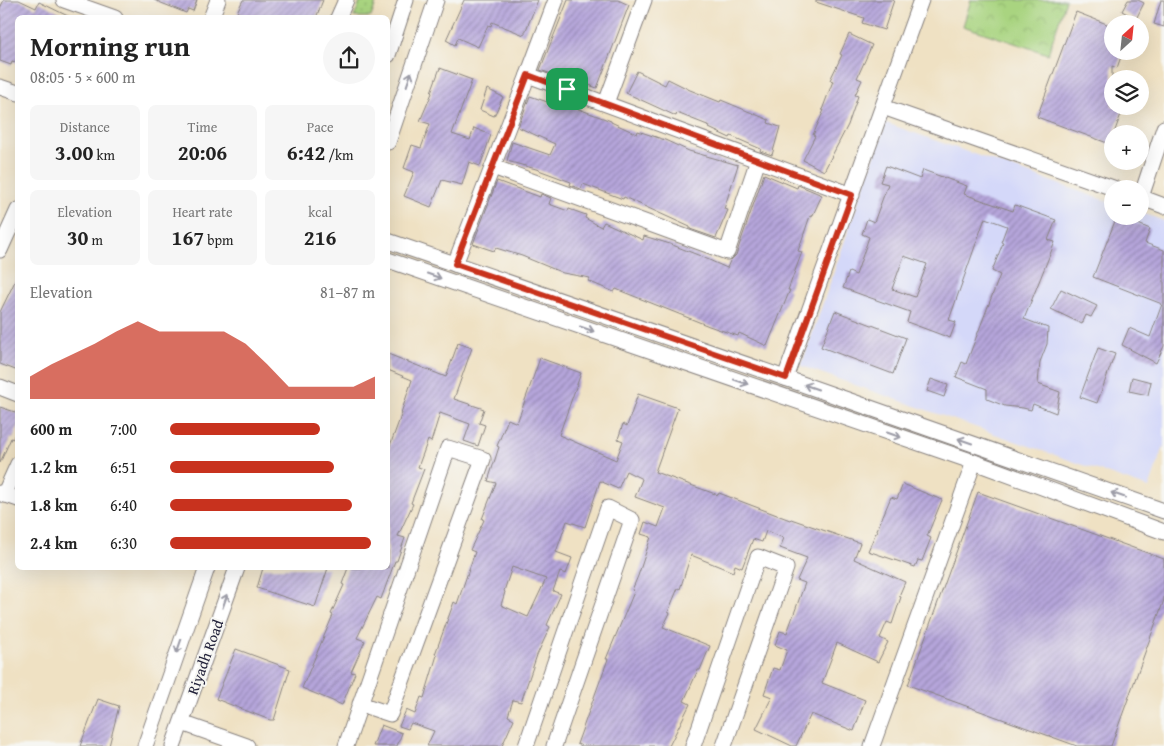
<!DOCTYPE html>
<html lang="en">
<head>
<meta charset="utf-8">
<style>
	:root { --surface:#fff; --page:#f6f6f6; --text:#222; --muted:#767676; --accent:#c8321e }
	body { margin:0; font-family:"Gentium Book Plus",serif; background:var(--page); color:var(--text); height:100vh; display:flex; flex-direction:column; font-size:19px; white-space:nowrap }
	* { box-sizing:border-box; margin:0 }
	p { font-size:16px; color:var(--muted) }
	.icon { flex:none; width:28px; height:28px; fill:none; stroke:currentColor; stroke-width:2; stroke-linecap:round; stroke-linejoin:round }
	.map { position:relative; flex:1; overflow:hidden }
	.drawer { position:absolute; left:15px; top:15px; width:375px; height:555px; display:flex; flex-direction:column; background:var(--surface); border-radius:8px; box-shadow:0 5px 20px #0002 }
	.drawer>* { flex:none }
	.needle { width:32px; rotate:27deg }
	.fabs { position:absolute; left:1104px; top:15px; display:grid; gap:10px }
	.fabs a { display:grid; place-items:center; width:45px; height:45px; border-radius:50%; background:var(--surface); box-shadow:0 5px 20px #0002; font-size:25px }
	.pin { position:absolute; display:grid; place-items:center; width:42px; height:42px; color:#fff; margin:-21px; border-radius:10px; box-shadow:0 2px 8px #0006 }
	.round { display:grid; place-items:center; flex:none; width:52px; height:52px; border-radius:26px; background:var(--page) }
	.overview { display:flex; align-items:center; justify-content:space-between; height:85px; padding:0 15px }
	h1 { font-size:28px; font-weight:700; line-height:38px }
	.metrics { display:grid; grid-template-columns:repeat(3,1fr); gap:8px; height:85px; padding:5px 15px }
	.metrics div { display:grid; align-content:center; border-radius:8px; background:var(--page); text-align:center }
	.metrics b { font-size:21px; font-weight:700 }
	.metrics small { font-size:14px; font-weight:400 }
	.metrics p { font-size:14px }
	.chart { height:140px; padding:10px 15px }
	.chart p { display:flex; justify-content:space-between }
	.chart svg { width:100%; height:90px; margin-top:5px; fill:var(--accent); opacity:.7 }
	ul { padding:0 15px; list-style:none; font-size:16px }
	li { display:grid; grid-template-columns:80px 60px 1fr; align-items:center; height:38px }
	li i { height:12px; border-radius:6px; background:var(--accent) }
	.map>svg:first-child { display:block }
</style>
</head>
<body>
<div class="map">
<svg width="1164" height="746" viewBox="0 0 1164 746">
	<defs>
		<pattern id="grass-dots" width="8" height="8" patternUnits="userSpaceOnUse" patternTransform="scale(1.25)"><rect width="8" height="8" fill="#a9d480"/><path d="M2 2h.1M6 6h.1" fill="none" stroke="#91b670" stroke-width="1.8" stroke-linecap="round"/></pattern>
		<pattern id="park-crowns" width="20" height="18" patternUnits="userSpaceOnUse" patternTransform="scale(1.25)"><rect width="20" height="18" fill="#a9d480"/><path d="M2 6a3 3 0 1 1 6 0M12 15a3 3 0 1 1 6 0" fill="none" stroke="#91b670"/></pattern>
		<pattern id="building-hatch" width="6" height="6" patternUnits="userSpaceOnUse" patternTransform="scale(1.25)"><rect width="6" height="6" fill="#b6a6db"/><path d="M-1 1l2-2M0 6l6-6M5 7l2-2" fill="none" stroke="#9487b3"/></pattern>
	</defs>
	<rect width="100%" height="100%" fill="#f6f6f2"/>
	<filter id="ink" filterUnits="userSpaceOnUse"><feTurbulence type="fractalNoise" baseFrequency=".02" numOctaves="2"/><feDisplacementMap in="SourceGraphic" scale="10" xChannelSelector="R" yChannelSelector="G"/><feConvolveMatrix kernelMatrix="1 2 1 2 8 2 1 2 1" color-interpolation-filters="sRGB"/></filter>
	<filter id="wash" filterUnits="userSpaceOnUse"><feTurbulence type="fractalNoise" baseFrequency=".0096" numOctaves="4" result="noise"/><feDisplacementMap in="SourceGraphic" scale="20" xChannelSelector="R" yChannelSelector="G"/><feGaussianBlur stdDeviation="1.12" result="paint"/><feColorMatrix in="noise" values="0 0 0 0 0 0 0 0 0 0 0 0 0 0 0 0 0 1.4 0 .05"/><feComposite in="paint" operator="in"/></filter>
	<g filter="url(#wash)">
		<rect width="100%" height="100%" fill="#efe1c3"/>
		<polygon fill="#d4d8f9" points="886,123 1112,203 1112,216 1140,216 1140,212 1164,221 1164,446 1149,488 801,366"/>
		<polygon fill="url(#grass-dots)" stroke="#667b5e" points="361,0 377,0 371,17 354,17"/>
		<polygon fill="url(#park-crowns)" stroke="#667b5e" points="971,0 1066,0 1048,54 963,26"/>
		<g id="blocks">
			<g fill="url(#building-hatch)" fill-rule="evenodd">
				<polygon points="4,0 19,0 36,8 39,2 72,18 18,18 18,63 12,61 11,65 0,61 0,8"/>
				<polygon points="154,0 197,0 193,11 188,9 186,13"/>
				<polygon points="243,0 323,0 316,18 249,18 237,12"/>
				<polygon points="464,0 538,0 524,35 492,22 491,26 488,25 478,47 458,38 455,45 446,40"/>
				<polygon points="568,0 618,0 629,5 597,88 570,78 569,80 540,70"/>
				<polygon points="816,0 894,0 884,30 862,23 864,18 816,2"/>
				<polygon points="1128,0 1138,0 1144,3 1136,19 1122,11"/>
				<polygon points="1161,0 1164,0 1164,27 1154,24"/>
				<polygon points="1076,12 1112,26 1112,51 1123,51 1117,68 1112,66 1112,106 1124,106 1110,144 1037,117"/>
				<polygon points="849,34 872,45 857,78 862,80 855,95 858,96 848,125 824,171 803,160 815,136 813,135 824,110 822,110 833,81 830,80 842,55 840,54"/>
				<polygon points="440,68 472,80 452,134 470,140 474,128 491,135 480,166 469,162 462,185 442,180 431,207 404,196 414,172 404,168 412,145 421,148 430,124 420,121 432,93 431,92"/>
				<polygon points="637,71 665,85 668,79 690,90 720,102 721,100 769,120 768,123 780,127 772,155 760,151 761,149 731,136 730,138 709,128 710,126 677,113 676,116 626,93"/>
				<polygon points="487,89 503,97 494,116 480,110"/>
				<polygon points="530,96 556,105 557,101 611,121 611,122 637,134 638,131 665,140 689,151 738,165 724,209 728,210 716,238 690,229 690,227 624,197 623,199 583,184 581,189 570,185 571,182 536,169 507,161 512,142 550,155 555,144 518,127"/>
				<path d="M886 166 920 179 923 170 967 186 964 194 1013 211 1015 205 1056 220 1048 240 1055 242 1024 319 1048 328 1047 344 1040 362 1038 384 1060 392 1056 413 1033 404 1031 410 1023 408 1005 406 987 399V389L956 377 962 362 966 364 1000 275 992 271 1003 243 1001 242 1007 226 985 218 949 320 956 322 950 338 907 322 910 312 843 288 849 272 856 275 869 237 862 234 867 219 874 222 888 184 880 182ZM904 256 927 264 915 297 892 289Z"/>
				<polygon points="764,174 797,188 798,185 822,195 812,217 810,216 798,251 802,252 788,290 790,290 767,346 739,333 738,336 709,326 616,289 614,292 588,281 590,278 563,273 522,256 496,248 494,251 473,244 497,181 540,197 541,194 551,198 549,204 568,211 569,209 586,215 585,218 601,227 604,222 643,240 644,236 670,244 698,255 727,268 730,261 736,255"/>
				<polygon points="1117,216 1130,216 1129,220 1150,229 1145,243 1164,250 1164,346 1156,363 1122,345 1129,328 1150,337 1162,304 1093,277"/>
				<polygon points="18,275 18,371 0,364 0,312"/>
				<polygon points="1061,289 1097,306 1091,317 1086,315 1082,324 1051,309"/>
				<polygon points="835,311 906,338 893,374 821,347"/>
				<polygon points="458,343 472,348 454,399 484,409 479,423 485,425 478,446 464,441 470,424 440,413 431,442 428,440 418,467 424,469 411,503 413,504 398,536 405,538 397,561 395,561 381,599 377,597 357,638 365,641 351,672 355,673 342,705 302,688 333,615 331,614 344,585 342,584 348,568 388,568 388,451 402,413 401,413 412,380 388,370 388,354 446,377"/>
				<polygon points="1098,348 1115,354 1097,403 1080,397"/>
				<path d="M540 358 581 373 559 435 616 460 623 441 618 439 623 424 627 426 638 394 678 408 655 472 718 495 719 493 790 520 791 519 860 543 854 559 905 582 899 596 901 597 892 624 887 622 880 638 888 642 878 662 837 643 822 683 865 700 854 731 811 714 796 746H792L756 729 772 697 764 694 773 668 780 670 787 650 775 645 780 631 787 633 805 583 797 580 807 558 780 548 784 538 766 531 762 542 753 539 742 568 735 565 733 572 691 555 680 589 678 588 668 612 670 613 663 627 710 646 700 670H698L684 701 690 704 669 746H582L577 744 608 659H606L634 592 632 590 638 576 651 537 641 534 645 522 658 527 665 508 635 497 642 479 626 471 618 489 600 481 585 527 567 521 556 552 572 558 566 574 560 572 553 591 561 594 547 625 550 627 537 655 521 702 513 700 508 716 514 719 502 746H427L434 731 411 723 408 729 399 726 406 710 415 714 421 697 424 698 437 655 435 654 454 602 457 604 475 552 470 550 484 520 482 519 496 483 488 481 499 447 497 446 508 419 517 423ZM512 567 546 579 528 617 501 605 505 592 504 591Z"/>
				<polygon points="1132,377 1151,382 1148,395 1129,391"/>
				<polygon points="931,379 948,385 944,397 927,391"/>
				<polygon points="0,407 18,413 18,425 13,439 11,438 0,463"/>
				<polygon points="903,484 942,500 927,536 931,538 922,561 918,560 915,567 868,551 891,497 897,499"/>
				<polygon points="978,492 1164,559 1164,600 1111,746 1077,746 908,685"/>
				<polygon points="263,568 328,568 315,607 257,588"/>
				<polygon points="236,649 290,669 274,720 270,720 216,699"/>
				<polygon points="98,699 119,706 109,746 80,746"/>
				<polygon points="381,725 402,733 397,746 373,746"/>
			</g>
		</g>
	</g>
	<g filter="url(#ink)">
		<use href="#blocks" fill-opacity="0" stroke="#88827f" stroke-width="1"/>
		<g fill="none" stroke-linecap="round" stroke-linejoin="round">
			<g stroke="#88827f" stroke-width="17">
				<g id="minor">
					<polyline points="64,0 115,18"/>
					<polyline points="211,18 218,0"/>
					<polyline points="338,18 346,0"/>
					<polyline points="388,55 406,0"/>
					<polyline points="528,75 556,0"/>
					<polyline points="0,87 18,93"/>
					<polyline points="606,103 644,0"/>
					<polyline points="883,107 1116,189"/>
					<polyline points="388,142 436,0"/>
					<polyline points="493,167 727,252 758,160"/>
					<polyline points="1140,197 1164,206"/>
					<polyline points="1141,197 1164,128"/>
					<polyline points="388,241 785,378 1164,511"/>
					<polyline points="0,250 18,210"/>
					<polyline points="388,260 974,462 1164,532"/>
					<polyline points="455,264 528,75 852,195"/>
					<polyline points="785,378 921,0"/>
					<polyline points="0,387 18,394"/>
					<polyline points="0,493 18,499"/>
					<polyline points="4,495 18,464"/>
					<polyline points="182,723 247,746"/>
					<polyline points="145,746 207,568"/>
					<polyline points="173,746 237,568"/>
					<polyline points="346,746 448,448 483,459 390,714 360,704"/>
					<polyline points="526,746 608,508 632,520 554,746"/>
					<polyline points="693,746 758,557 786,568 724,746"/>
					<polyline points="872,746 974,462"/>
				</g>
			</g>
			<use href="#minor" stroke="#fff" stroke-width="15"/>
		</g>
		<defs><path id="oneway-shaft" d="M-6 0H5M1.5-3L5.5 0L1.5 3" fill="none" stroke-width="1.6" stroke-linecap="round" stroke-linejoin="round" transform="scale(1.25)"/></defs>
		<g stroke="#9c9ca7">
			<use href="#oneway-shaft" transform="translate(409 79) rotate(-71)"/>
			<use href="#oneway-shaft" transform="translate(434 276) rotate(19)"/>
			<use href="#oneway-shaft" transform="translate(587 329) rotate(19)"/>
			<use href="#oneway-shaft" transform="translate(741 382) rotate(19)"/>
			<use href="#oneway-shaft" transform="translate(811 387) rotate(-161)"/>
			<use href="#oneway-shaft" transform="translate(894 435) rotate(19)"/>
			<use href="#oneway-shaft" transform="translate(965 441) rotate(-161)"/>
			<use href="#oneway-shaft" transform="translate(1118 495) rotate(-161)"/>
			<use href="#oneway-shaft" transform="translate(225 601) rotate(-70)"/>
			<use href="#oneway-shaft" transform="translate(179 646) rotate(109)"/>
		</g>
	</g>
	<g fill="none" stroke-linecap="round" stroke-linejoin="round" filter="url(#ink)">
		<g stroke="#fff" stroke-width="10">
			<polygon id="route" points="528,75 852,195 786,378 455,264"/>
		</g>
		<use href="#route" stroke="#c8321e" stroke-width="6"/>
	</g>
	<g text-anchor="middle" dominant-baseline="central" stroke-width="4" stroke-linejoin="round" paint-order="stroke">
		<g font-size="15" fill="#22223b" stroke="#f6f6f2">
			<text transform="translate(205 657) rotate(-70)">Riyadh Road</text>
		</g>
	</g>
</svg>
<div class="fabs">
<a><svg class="needle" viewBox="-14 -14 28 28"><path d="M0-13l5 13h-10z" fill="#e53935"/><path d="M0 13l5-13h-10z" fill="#767676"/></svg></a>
<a><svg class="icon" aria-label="layers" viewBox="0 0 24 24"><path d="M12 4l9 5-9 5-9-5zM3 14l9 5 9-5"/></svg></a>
<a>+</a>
<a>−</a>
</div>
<div class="pin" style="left:567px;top:89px;background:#1e9e55"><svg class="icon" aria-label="arrive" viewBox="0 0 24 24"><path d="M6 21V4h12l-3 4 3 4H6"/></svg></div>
<section class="drawer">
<div class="overview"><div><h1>Morning run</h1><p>08:05 · 5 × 600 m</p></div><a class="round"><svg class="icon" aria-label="share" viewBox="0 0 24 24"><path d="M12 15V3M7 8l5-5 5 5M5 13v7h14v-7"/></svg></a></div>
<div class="metrics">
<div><p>Distance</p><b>3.00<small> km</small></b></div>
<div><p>Time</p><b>20:06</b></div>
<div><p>Pace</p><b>6:42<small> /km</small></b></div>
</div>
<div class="metrics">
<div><p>Elevation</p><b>30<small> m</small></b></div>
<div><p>Heart rate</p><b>167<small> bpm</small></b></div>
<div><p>kcal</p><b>216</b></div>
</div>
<div class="chart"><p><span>Elevation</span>81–87 m</p>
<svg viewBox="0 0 160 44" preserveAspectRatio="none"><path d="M0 44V33L10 27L20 22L30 17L40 11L50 6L60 11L70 11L80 11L90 11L100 17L110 27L120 38L130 38L140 38L150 38L160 33V44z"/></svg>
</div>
<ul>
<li><b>600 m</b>7:00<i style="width:73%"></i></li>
<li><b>1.2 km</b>6:51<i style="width:80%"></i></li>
<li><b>1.8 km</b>6:40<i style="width:89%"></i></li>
<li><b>2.4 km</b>6:30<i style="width:98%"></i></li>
</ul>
</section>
</div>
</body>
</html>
